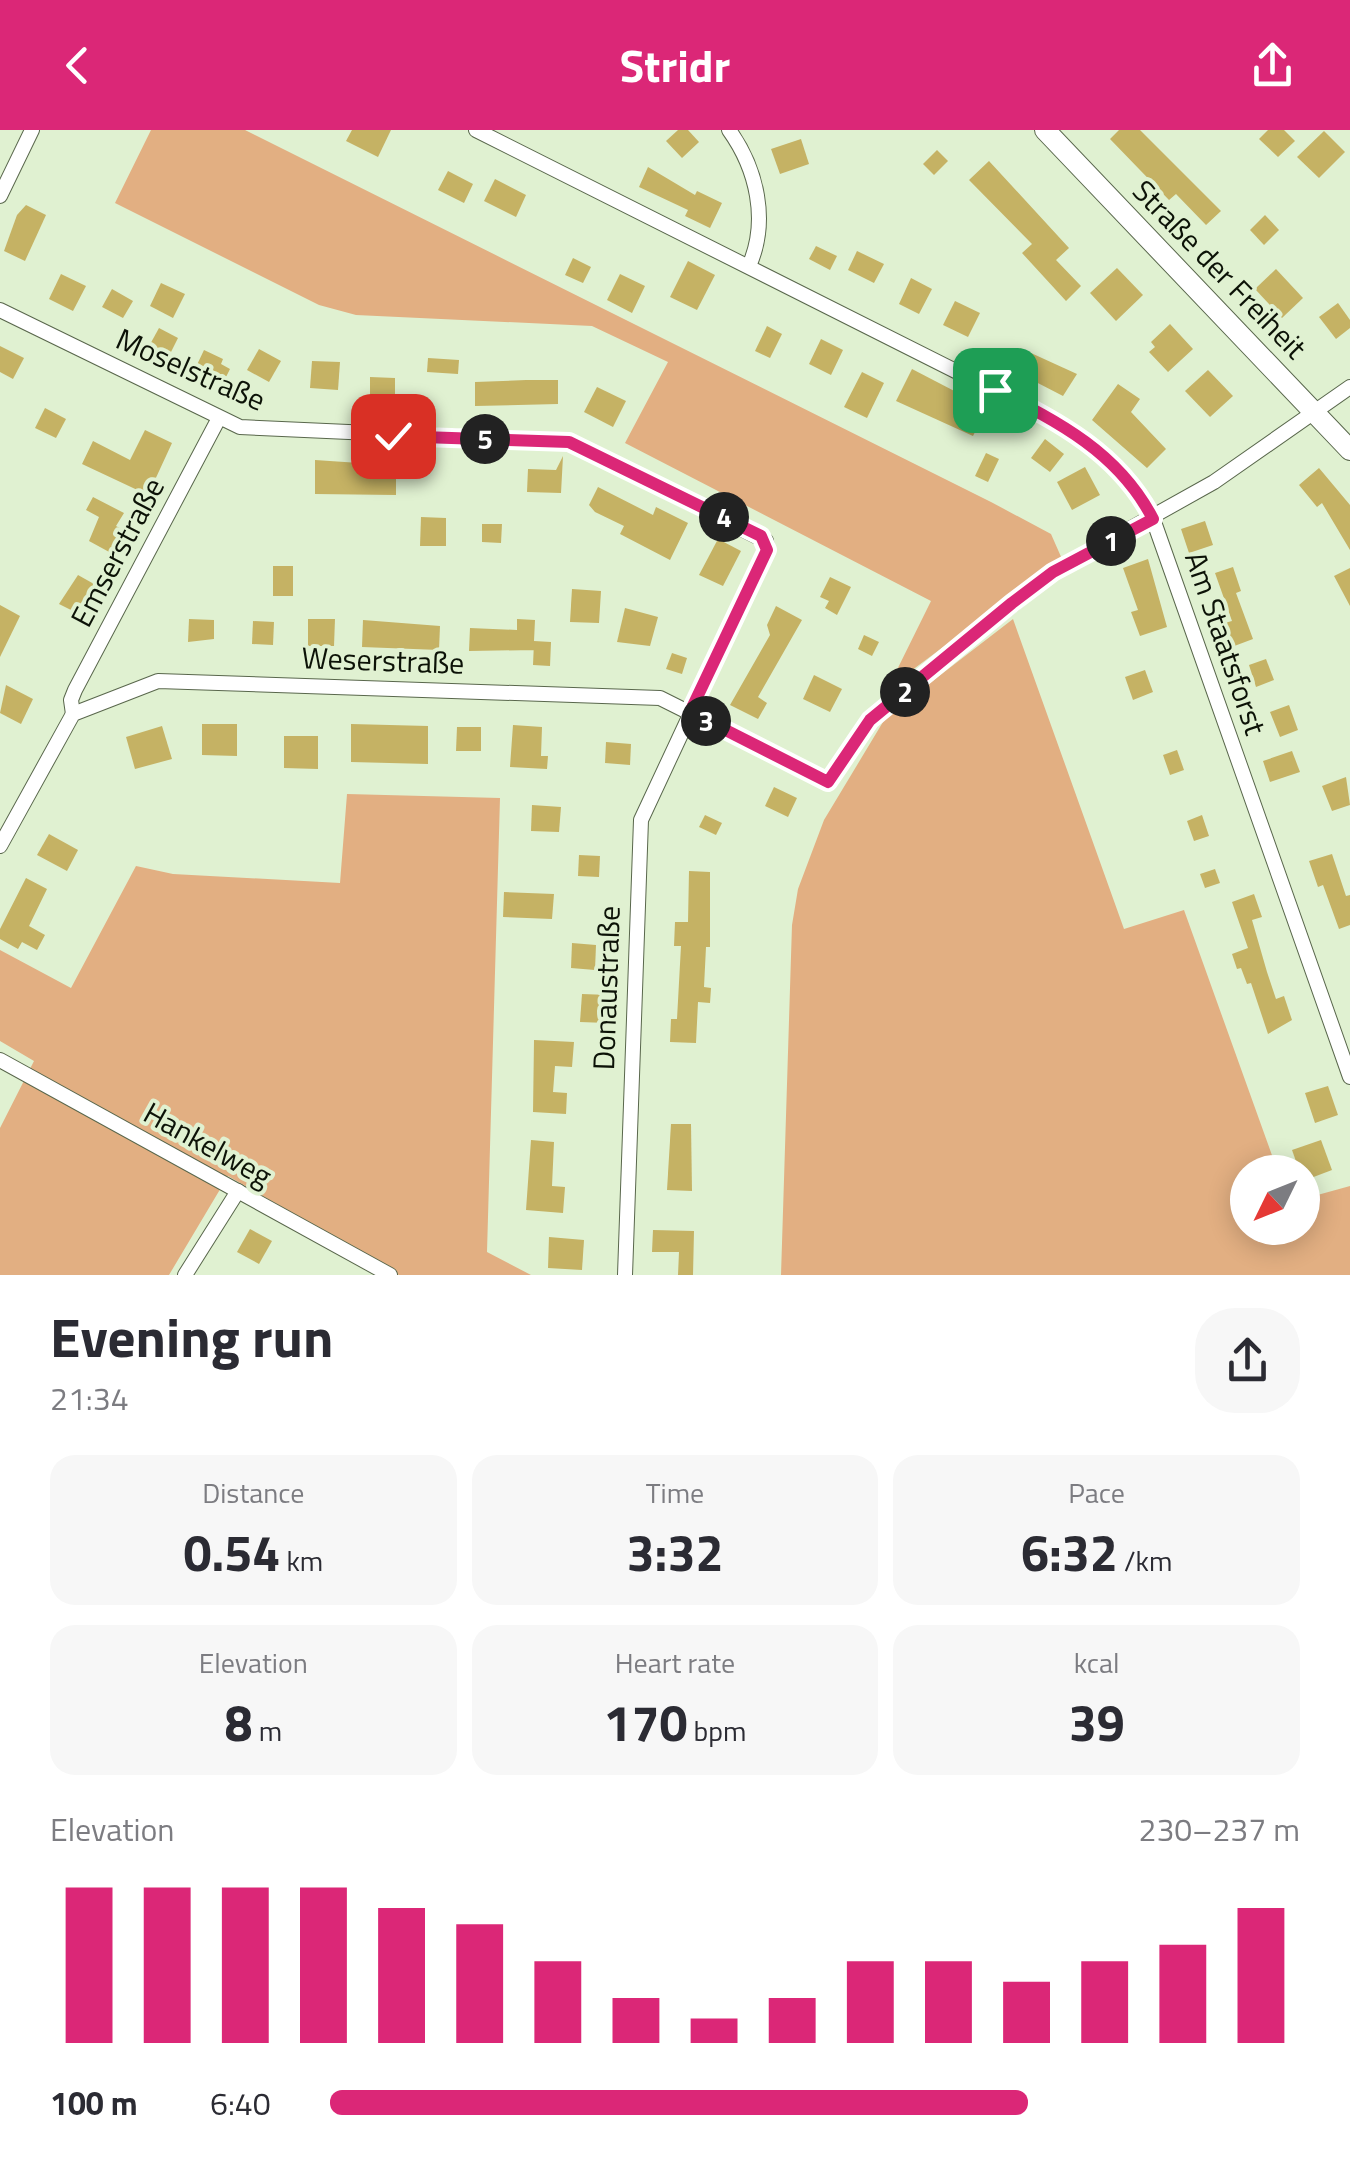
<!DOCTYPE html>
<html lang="en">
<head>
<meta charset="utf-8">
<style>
	:root { --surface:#fff; --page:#f7f7f7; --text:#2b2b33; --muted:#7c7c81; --accent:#db2777 }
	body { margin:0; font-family:"Titillium Web",sans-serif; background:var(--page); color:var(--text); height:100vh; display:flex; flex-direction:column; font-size:38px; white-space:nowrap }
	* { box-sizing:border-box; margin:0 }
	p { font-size:32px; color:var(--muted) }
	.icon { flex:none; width:55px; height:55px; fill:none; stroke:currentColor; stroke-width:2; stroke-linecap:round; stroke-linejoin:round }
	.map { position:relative; height:1145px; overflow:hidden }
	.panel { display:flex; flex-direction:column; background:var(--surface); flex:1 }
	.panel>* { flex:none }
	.needle { width:65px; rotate:227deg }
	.buttons { position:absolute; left:1230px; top:1025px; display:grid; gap:20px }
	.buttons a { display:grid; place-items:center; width:90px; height:90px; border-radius:50%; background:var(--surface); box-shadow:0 5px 25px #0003; font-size:50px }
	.pin { position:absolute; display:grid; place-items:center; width:85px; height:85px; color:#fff; margin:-42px; border-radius:20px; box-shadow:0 5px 15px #0006 }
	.km { position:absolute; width:50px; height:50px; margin:-25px; border-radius:50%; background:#222; color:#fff; font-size:28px; line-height:50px; text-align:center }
	.round { display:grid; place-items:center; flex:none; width:105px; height:105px; border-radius:40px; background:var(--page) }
	.summary { display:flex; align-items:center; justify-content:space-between; height:170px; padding:0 50px }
	h1 { font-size:55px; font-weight:700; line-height:75px }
	.metrics { display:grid; grid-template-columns:repeat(3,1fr); gap:15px; height:170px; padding:10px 50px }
	.metrics div { display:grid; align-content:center; border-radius:25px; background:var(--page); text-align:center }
	.metrics b { font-size:50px; font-weight:700 }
	.metrics small { font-size:28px; font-weight:400 }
	.metrics p { font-size:28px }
	.chart { height:280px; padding:20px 50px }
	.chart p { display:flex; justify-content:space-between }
	.chart svg { width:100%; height:180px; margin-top:10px; stroke:var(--accent); stroke-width:6 }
	ul { padding:0 50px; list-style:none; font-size:32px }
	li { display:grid; grid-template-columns:160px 120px 1fr; align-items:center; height:75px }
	li i { height:25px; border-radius:12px; background:var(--accent) }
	header { display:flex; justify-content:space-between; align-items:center; height:130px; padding:0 50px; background:var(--accent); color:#fff; font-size:45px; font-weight:700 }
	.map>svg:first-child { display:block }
</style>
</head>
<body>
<header><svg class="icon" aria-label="back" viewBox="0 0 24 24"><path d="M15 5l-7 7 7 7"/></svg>Stridr<svg class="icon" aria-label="share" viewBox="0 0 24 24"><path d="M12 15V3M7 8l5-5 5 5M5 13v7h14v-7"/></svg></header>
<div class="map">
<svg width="1350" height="1145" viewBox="0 0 1350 1145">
	<rect width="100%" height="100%" fill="#e0f1d1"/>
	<g fill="#e2af82">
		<polygon points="151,0 245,0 991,372 1051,404 1062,429 888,558 931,471 625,313 668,232 592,196 356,185 319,175 115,73"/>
		<polygon points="1013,489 1124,799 1184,780 1278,1042 1248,1042 1248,1098 1302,1098 1303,1069 1350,1056 1350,1145 781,1145 792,795 798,759 824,690 886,587"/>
		<polygon points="347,664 500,668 487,1122 531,1145 399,1145 228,1046 169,1145 0,1145 0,998 34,931 0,911 0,820 71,858 136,736 173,744 340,753"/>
	</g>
	<g fill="#c5b264">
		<polygon points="352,0 391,0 378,27 346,11"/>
		<polygon points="678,0 688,0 699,12 682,28 666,11"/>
		<polygon points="1119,0 1140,0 1221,81 1206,95 1176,64 1169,70 1110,9"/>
		<polygon points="1268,0 1284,0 1295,11 1278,27 1259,9"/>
		<polygon points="1324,1 1345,22 1319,48 1297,27"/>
		<polygon points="801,9 809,34 780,44 771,19"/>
		<polygon points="937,20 948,31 934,45 923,34"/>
		<polygon points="989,31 1069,118 1056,130 1081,156 1066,171 1022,123 1032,114 969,50"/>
		<polygon points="648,37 695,65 697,61 722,73 710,98 685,86 688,80 639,57"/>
		<polygon points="448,41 473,54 464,73 438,60"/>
		<polygon points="495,49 526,65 516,87 484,71"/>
		<polygon points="26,75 46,85 25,131 4,121 17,85"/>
		<polygon points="1265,85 1279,100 1264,115 1250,100"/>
		<polygon points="816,116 837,126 830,140 809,129"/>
		<polygon points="857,121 884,134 874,153 848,140"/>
		<polygon points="573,128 591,137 583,153 565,145"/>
		<polygon points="688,131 715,145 697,180 670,167"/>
		<polygon points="1117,138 1143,165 1116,191 1090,163"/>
		<polygon points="1276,139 1303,168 1282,188 1255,159"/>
		<polygon points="61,144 86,156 73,181 49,169"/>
		<polygon points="620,144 645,156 632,183 607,170"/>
		<polygon points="911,148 932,159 919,184 899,174"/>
		<polygon points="161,153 185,164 173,188 150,176"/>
		<polygon points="112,159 133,171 123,188 102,177"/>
		<polygon points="955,171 980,183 968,207 943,195"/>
		<polygon points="1338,173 1350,190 1350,198 1336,209 1319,187"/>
		<polygon points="1170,194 1193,219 1168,242 1149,222 1155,217 1151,212"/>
		<polygon points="767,196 782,204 770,228 755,221"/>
		<polygon points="159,198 178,208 168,228 148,218"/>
		<polygon points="821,209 843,220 831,245 809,234"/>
		<polygon points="0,216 24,228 13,249 0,242"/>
		<polygon points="1020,218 1077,244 1063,266 1009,238"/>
		<polygon points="259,219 281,231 269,252 247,240"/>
		<polygon points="204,220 223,229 221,234 230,239 223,253 195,239"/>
		<polygon points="428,228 459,230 458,244 427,242"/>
		<polygon points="312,231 340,232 338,260 310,258"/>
		<polygon points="912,239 987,278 973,306 896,271"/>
		<polygon points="1208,240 1233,266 1210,287 1185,261"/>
		<polygon points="862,242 884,253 867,288 844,277"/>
		<polygon points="370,247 395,248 395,271 370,270"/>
		<polygon points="526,250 558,250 558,274 475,276 475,252"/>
		<polygon points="1118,254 1140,269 1131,282 1166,319 1147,338 1092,290"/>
		<polygon points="597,257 626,271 613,297 584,282"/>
		<polygon points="45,278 66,289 56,308 35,298"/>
		<polygon points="145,300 172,313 148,365 82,334 93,311 130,330"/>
		<polygon points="1045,309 1064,324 1050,342 1031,328"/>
		<polygon points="986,323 999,329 988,352 975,346"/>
		<polygon points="563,326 561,363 527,362 528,339 556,340"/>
		<polygon points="315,330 389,335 388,348 396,349 396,365 315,364"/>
		<polygon points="1085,337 1100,365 1072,380 1057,352"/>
		<polygon points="1319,338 1350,375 1350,420 1322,373 1317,377 1299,355"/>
		<polygon points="598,357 653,385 656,377 688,393 670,430 620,404 624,396 595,382 589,375"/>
		<polygon points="93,367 124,383 116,396 123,400 111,423 89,411 99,387 86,380"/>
		<polygon points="421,387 446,388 446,416 420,416"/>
		<polygon points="1205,391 1213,415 1189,423 1181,399"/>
		<polygon points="482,394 502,394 501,413 482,412"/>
		<polygon points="718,409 741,421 723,456 699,445"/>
		<polygon points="1148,429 1167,497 1140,506 1131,482 1138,480 1123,438"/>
		<rect x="273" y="436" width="20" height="30"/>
		<polygon points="1233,437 1241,461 1236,463 1253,509 1229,518 1221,494 1232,491 1215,443"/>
		<polygon points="1350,438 1350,476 1334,446"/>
		<polygon points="103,442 117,449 107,468 93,460"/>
		<polygon points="78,445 94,454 79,484 59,474"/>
		<polygon points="830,447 851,457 837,485 825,478 829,471 820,467"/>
		<polygon points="572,459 601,461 599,493 570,492"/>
		<polygon points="0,475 20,486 0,527"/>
		<polygon points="776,476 802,490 758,567 767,573 758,589 730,575 770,505 767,495"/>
		<polygon points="625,478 658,487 650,516 617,512"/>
		<polygon points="189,489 214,490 214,509 188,512"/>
		<polygon points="308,489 335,489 334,516 308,516"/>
		<polygon points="517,489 535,490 534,511 551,512 550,536 533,535 534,512 534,520 469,521 470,498 517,500"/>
		<polygon points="363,490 440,496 439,520 362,517"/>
		<polygon points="253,491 274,492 273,515 252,514"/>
		<polygon points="864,505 879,512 872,526 858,519"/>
		<polygon points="672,523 687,528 682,544 666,539"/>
		<polygon points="1266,529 1274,550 1256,557 1249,535"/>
		<polygon points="1145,540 1153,562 1133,570 1125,547"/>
		<polygon points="814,545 842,559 830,582 803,569"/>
		<polygon points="6,555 33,569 21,594 0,583"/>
		<polygon points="1289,575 1298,600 1280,607 1270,582"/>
		<polygon points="202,594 237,594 237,626 202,625"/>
		<polygon points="351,594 428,596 428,634 351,632"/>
		<polygon points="513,595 542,597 541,626 548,626 547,639 510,637"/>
		<polygon points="162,596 172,629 135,639 126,607"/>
		<polygon points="457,597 481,597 481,621 456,621"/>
		<polygon points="284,606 318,606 318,639 284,638"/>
		<polygon points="606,612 631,614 630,635 605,633"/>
		<polygon points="1177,620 1184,640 1170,645 1163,625"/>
		<polygon points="1292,621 1300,642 1270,652 1263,631"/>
		<polygon points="1346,647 1350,675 1332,681 1322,656"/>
		<polygon points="774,657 797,668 788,687 765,676"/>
		<polygon points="532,675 561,677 559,702 531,701"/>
		<polygon points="705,685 722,693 716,705 699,697"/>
		<polygon points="1202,685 1209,706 1194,711 1187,691"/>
		<polygon points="49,704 78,720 67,741 37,725"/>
		<polygon points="1332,724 1346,766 1350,765 1350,795 1339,799 1323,755 1318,757 1309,731"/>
		<polygon points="579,725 600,726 599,747 578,746"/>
		<polygon points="1215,739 1220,753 1205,758 1200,744"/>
		<polygon points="689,741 710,742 710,817 706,817 704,857 711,858 710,873 698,872 696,913 670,912 671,889 677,889 681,816 674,816 675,792 688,792"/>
		<polygon points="26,748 47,759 29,796 45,805 37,820 22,812 18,819 0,809 0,799"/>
		<polygon points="504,762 554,764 552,789 503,787"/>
		<polygon points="1254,764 1262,787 1252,790 1267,842 1276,869 1284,866 1292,890 1268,904 1251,853 1247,854 1241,838 1237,839 1232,824 1248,818 1232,772"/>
		<polygon points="572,813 596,815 595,840 571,838"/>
		<polygon points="582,864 609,865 607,893 580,892"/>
		<polygon points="534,910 574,912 572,937 555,936 553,962 567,963 566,984 533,982"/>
		<polygon points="1328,956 1338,985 1315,993 1305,963"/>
		<polygon points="671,994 691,994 692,1061 667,1060"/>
		<polygon points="531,1010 554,1012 552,1056 565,1057 563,1083 526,1080"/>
		<polygon points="1321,1010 1332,1040 1303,1051 1292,1020"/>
		<polygon points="250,1099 272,1111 259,1134 237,1122"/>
		<polygon points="653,1100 694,1101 693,1145 678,1145 679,1122 652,1122"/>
		<polygon points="549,1107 584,1110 582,1140 548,1138"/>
	</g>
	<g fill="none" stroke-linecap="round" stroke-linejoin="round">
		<g stroke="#59674c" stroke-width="16">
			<g id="street">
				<path d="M476 0 1043 285C1090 314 1128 339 1153 389L1350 947"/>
				<path d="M729 0C757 39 769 91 749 136"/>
				<polyline points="0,66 32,0"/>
				<polyline points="0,180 240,297 569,312 766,411 767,420 641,690 625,1145"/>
				<polyline points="73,584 71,570 75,560 219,288"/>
				<polyline points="0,716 73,584 158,551 660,568 828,652 870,590 1053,442 1214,352 1350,257"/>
				<polyline points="0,930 390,1145"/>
				<polyline points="185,1145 238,1061"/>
			</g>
		</g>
		<g stroke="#59674c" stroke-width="22">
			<polyline id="secondary" points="1045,0 1350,320"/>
		</g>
		<use href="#street" stroke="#fff" stroke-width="14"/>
		<use href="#secondary" stroke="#fff" stroke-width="20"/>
	</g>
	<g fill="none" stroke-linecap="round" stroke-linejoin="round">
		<g stroke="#fff" stroke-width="20">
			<path id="route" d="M393 306 569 312 761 406 767 420 690 582 828 652 870 590 1012 473 1053 442 1153 389C1119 323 1059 292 995 260"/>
		</g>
		<use href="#route" stroke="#db2777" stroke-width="12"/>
	</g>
	<g text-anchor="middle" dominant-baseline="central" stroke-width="8" stroke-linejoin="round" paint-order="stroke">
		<g font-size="30" fill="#0c1207" stroke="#e0f1d1">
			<text transform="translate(1220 139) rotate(46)">Straße der Freiheit</text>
			<text transform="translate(191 239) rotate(24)">Moselstraße</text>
			<text transform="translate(117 422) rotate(-62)">Emserstraße</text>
			<text transform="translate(1226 513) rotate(71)">Am Staatsforst</text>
			<text transform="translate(383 530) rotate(2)">Weserstraße</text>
			<text transform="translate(606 858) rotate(-88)">Donaustraße</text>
			<text transform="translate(208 1014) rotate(29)">Hankelweg</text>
		</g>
	</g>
</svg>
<div class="buttons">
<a><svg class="needle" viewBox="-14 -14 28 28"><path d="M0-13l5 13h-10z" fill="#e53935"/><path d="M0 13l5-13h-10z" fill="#7c7c81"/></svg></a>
</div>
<div class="pin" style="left:995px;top:260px;background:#1e9e55"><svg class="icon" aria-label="arrive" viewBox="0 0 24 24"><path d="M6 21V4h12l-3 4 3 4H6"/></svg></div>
<div class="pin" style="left:393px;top:306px;background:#d93025"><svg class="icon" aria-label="check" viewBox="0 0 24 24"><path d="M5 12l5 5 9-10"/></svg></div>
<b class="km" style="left:1111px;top:411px">1</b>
<b class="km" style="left:905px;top:562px">2</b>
<b class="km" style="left:706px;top:591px">3</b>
<b class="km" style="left:724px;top:387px">4</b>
<b class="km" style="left:485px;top:309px">5</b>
</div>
<section class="panel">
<div class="summary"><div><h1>Evening run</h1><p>21:34</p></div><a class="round"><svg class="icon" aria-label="share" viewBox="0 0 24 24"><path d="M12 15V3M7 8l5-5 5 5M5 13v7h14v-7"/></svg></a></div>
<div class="metrics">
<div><p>Distance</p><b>0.54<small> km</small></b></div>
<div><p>Time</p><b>3:32</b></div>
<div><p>Pace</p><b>6:32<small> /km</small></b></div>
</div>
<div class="metrics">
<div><p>Elevation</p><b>8<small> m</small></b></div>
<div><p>Heart rate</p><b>170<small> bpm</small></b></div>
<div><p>kcal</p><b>39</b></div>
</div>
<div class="chart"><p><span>Elevation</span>230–237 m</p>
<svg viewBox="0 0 160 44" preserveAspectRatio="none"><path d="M5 44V6M15 44V6M25 44V6M35 44V6M45 44V11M55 44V15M65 44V24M75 44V33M85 44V38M95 44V33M105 44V24M115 44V24M125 44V29M135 44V24M145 44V20M155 44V11"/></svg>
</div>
<ul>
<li><b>100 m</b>6:40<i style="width:72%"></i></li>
</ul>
</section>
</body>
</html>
